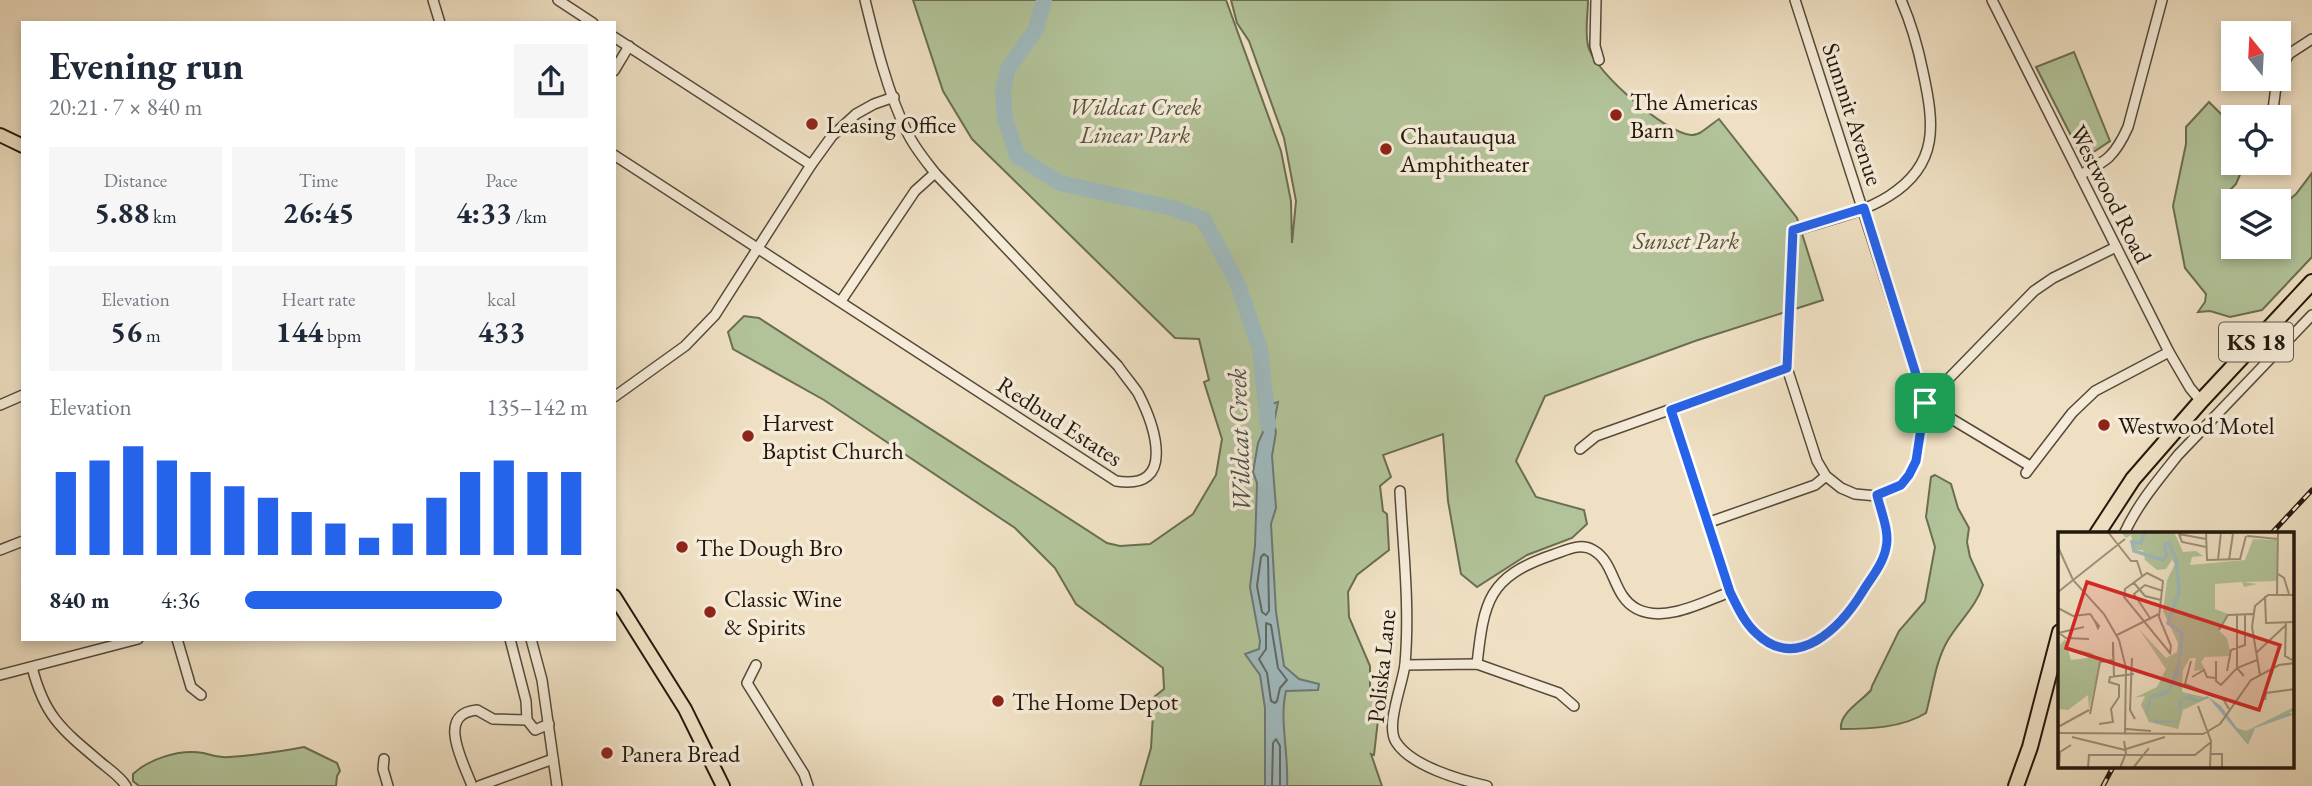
<!DOCTYPE html>
<html lang="en">
<head>
<meta charset="utf-8">
<style>
	:root { --surface:#fff; --page:#f6f6f7; --text:#1f2937; --muted:#747a83; --accent:#2563eb }
	body { margin:0; font-family:"EB Garamond",serif; background:var(--page); color:var(--text); height:100vh; display:flex; flex-direction:column; font-size:26px; white-space:nowrap }
	* { box-sizing:border-box; margin:0 }
	p { font-size:23px; color:var(--muted) }
	.icon { flex:none; width:38px; height:38px; fill:none; stroke:currentColor; stroke-width:2; stroke-linecap:round; stroke-linejoin:round }
	.map { position:relative; flex:1; overflow:hidden }
	.drawer { position:absolute; left:21px; top:21px; width:595px; height:620px; display:flex; flex-direction:column; background:var(--surface); border-radius:0px; box-shadow:0 4px 10px #0003 }
	.drawer>* { flex:none }
	.needle { width:46px; rotate:342deg }
	.controls { position:absolute; left:2221px; top:21px; display:grid; gap:14px }
	.controls a { display:grid; place-items:center; width:70px; height:70px; border-radius:0px; background:var(--surface); box-shadow:0 4px 10px #0003; font-size:35px }
	.pin { position:absolute; display:grid; place-items:center; width:60px; height:60px; color:#fff; margin:-30px; border-radius:14px; box-shadow:0 4px 10px #0006 }
	.round { display:grid; place-items:center; flex:none; width:74px; height:74px; border-radius:0px; background:var(--page) }
	.head { display:flex; align-items:center; justify-content:space-between; height:119px; padding:0 28px }
	h1 { font-size:38px; font-weight:700; line-height:52px }
	.figures { display:grid; grid-template-columns:repeat(3,1fr); gap:10px; height:119px; padding:7px 28px }
	.figures div { display:grid; align-content:center; border-radius:0px; background:var(--page); text-align:center }
	.figures b { font-size:30px; font-weight:700 }
	.figures small { font-size:19px; font-weight:400 }
	.figures p { font-size:19px }
	.chart { height:196px; padding:14px 28px }
	.chart p { display:flex; justify-content:space-between }
	.chart svg { width:100%; height:126px; margin-top:7px; stroke:var(--accent); stroke-width:6 }
	ul { padding:0 28px; list-style:none; font-size:23px }
	li { display:grid; grid-template-columns:112px 84px 1fr; align-items:center; height:52px }
	li i { height:18px; border-radius:9px; background:var(--accent) }
	.map>svg:first-child { display:block }
</style>
</head>
<body>
<div class="map">
<svg width="2312" height="786" viewBox="0 0 2312 786">
	<rect width="100%" height="100%" fill="#efe0c3"/>
	<filter id="stains"><feTurbulence type="fractalNoise" baseFrequency=".00286" numOctaves="4"/><feColorMatrix values="0 0 0 0 .2 0 0 0 0 .09 0 0 0 0 .02 0 0 0 .5 -.17"/></filter>
	<radialGradient id="worn" r=".72"><stop offset=".6" stop-color="#630" stop-opacity="0"/><stop offset="1" stop-color="#630" stop-opacity=".3"/></radialGradient>
	<g fill="#b2c399" stroke="#6a6e52" stroke-width="2">
		<path d="M913 0H1226L1281 151 1291 201 1292 243 1296 201 1284 138 1249 41 1237 23 1231 0H1588C1588 14 1584 36 1589 49 1598 74 1664 132 1691 135 1700 136 1711 124 1719 119L1797 218 1823 300 1695 341 1545 396 1516 461 1536 497 1584 510 1587 524 1572 538 1527 555 1477 587 1461 574 1448 501 1443 434 1383 455 1391 477 1380 486 1383 511 1387 514 1389 550 1357 575 1348 592 1349 617 1370 666V688L1385 695 1378 720 1374 755 1371 754 1382 786H1140L1151 748 1154 697 1164 689 1163 668 1076 604 1055 568 1015 528 824 400 733 349 728 332 744 316 759 318 1107 543 1120 546 1150 544 1193 514 1216 475 1222 439 1204 382 1209 380 1199 339 1175 338 972 139 943 91Z"/>
		<polygon points="2074,52 2110,141 2083,159 2036,67"/>
		<polygon points="2209,102 2222,115 2226,130 2233,136 2233,163 2245,163 2236,184 2226,194 2225,234 2227,253 2237,258 2239,247 2278,247 2279,208 2296,194 2312,173 2312,257 2262,310 2230,317 2210,311 2198,312 2205,302 2206,294 2185,268 2173,206 2186,144 2186,127"/>
		<path d="M1935 475 1951 484 1958 508 1969 528 1967 542 1970 557 1983 585C1976 607 1960 620 1948 640 1935 662 1933 688 1926 713 1902 728 1869 729 1841 729 1839 713 1862 701 1871 690L1872 686 1899 631 1925 601 1935 547 1926 517 1931 477Z"/>
		<path d="M304 747 337 763 340 771 337 776 336 786H139L133 781V774C149 759 179 749 203 753 212 755 220 758 229 757 255 755 279 752 304 747Z"/>
	</g>
	<path fill="#9fbabe" stroke="#6d7977" stroke-width="2" d="M1278 402 1274 423 1276 432 1272 456 1276 508 1271 524 1276 612 1284 666 1299 679 1319 684 1318 690 1286 691C1279 719 1289 755 1287 786H1265V708L1260 675 1245 654 1259 649 1260 641 1250 587 1255 546 1257 483 1253 472 1258 443 1263 432 1262 407Z"/>
	<g fill="none" stroke-linecap="round" stroke-linejoin="round">
		<g stroke="#606965" stroke-width="2">
			<polygon points="1264,554 1268,557 1269,611 1266,615 1262,612 1257,586 1261,557"/>
			<polygon points="1266,623 1271,625 1278,668 1287,680 1280,688 1277,701 1275,703 1271,701 1267,673 1259,659 1266,649"/>
			<polyline points="1272,786 1273,743 1276,739 1280,746 1280,786"/>
		</g>
		<polyline stroke="#9fbabe" stroke-width="16" points="1044,0 1036,29 1008,69 1003,90 1005,118 1017,156 1060,183 1172,208 1203,219 1237,282 1260,349 1268,425"/>
		<g stroke="#554a3a" stroke-width="12">
			<g id="minor">
				<polyline points="433,0 440,23"/>
				<polyline points="558,0 593,23"/>
				<polyline points="1596,0 1595,46 1599,60"/>
				<polyline points="1795,0 1925,403 2030,466"/>
				<path d="M1901 0C1911 23 1918 47 1923 72 1934 123 1940 164 1889 196 1861 214 1824 221 1793 231L1787 368 1817 461 1826 476 1841 488 1855 494 1877 496 1901 485 1909 475 1916 461 1925 403 2034 291 2053 278 2116 247"/>
				<polyline points="1992,0 2169,352 2190,388 2201,401"/>
				<polyline points="614,37 811,165"/>
				<polyline points="614,71 629,46"/>
				<polyline points="2278,73 2289,54 2312,39"/>
				<polyline points="2272,117 2277,79"/>
				<path d="M614 155 1116 481C1177 491 1155 426 1138 393 1132 384 1124 375 1118 366L935 173C925 160 914 147 907 132 888 94 875 41 865 0"/>
				<path d="M2080 175C2107 161 2115 156 2128 127L2162 0"/>
				<polyline points="841,301 915,191 935,173"/>
				<polyline points="614,397 685,346 715,315 811,165 832,136 856,114 874,104 894,97"/>
				<polyline points="0,405 23,395"/>
				<path d="M1671 410 1730 592C1737 606 1744 622 1756 633 1797 673 1841 627 1863 591 1871 578 1883 564 1886 548 1890 532 1881 512 1877 496"/>
				<polyline points="1580,449 1596,436 1787,368"/>
				<polyline points="2026,473 2072,413 2095,391 2169,352"/>
				<path d="M1400 491C1403 548 1410 606 1405 664 1403 684 1385 725 1396 742 1411 766 1460 780 1487 786"/>
				<polyline points="1707,523 1815,485 1826,476"/>
				<path d="M2124 534C2137 505 2158 480 2178 455L2312 315"/>
				<polyline points="0,550 23,541"/>
				<polyline points="177,639 191,687 201,695"/>
				<polyline points="510,639 526,701 527,720 535,730 549,724"/>
				<polyline points="531,639 542,680 557,786"/>
				<path d="M1477 664C1484 601 1488 577 1552 555 1565 551 1580 542 1593 550 1616 563 1612 596 1637 609 1665 623 1703 602 1730 592"/>
				<polyline points="756,665 747,683 804,774 808,786"/>
				<polyline points="1405,665 1477,664 1559,693 1574,706"/>
				<path d="M32 667C44 715 61 729 98 760 107 768 120 776 126 786"/>
				<polyline points="0,675 138,639"/>
				<polyline points="384,759 383,769 388,786"/>
				<path d="M472 786C464 763 435 714 477 710L493 719 527 720"/>
				<polyline points="479,786 553,759"/>
			</g>
		</g>
		<g stroke="#22180c" stroke-width="16">
			<g id="major">
				<polyline points="0,135 23,146"/>
				<polyline points="614,596 685,709 723,786"/>
			</g>
		</g>
		<g stroke="#22180c" stroke-width="18">
			<g id="highway">
				<polyline points="2097,534 2133,479 2201,401 2312,282"/>
				<polyline points="2016,786 2030,747 2060,632"/>
			</g>
		</g>
		<use href="#minor" stroke="#f5ebd8" stroke-width="9"/>
		<use href="#major" stroke="#efe0c3" stroke-width="12"/>
		<use href="#highway" stroke="#efe0c3" stroke-width="14"/>
		<g stroke="#22180c" stroke-width="5">
			<g id="rail">
				<polyline points="2271,534 2312,490"/>
				<polyline points="2103,786 2113,767"/>
			</g>
		</g>
		<use href="#rail" stroke="#f5ebd8" stroke-width="2.5" stroke-dasharray="8" stroke-linecap="butt"/>
	</g>
	<g fill="none" stroke-linecap="round" stroke-linejoin="round">
		<g stroke="#fff" stroke-width="14">
			<path id="route" d="M1864 208 1925 403 1916 461 1909 475 1901 485 1877 495C1881 512 1890 532 1886 548 1883 564 1871 578 1863 591 1841 627 1797 673 1756 633 1744 622 1737 606 1730 592L1671 410 1787 368 1793 230Z"/>
		</g>
		<use href="#route" stroke="#2563eb" stroke-width="9"/>
	</g>
	<g fill="#8f2418" stroke="#f5ebd8" stroke-width="2.5">
		<circle cx="1616" cy="115" r="7"/>
		<circle cx="812" cy="124" r="7"/>
		<circle cx="1386" cy="149" r="7"/>
		<circle cx="2104" cy="425" r="7"/>
		<circle cx="748" cy="436" r="7"/>
		<circle cx="682" cy="547" r="7"/>
		<circle cx="710" cy="612" r="7"/>
		<circle cx="998" cy="701" r="7"/>
		<circle cx="607" cy="753" r="7"/>
	</g>
	<g text-anchor="middle" dominant-baseline="central" stroke-width="7" stroke-linejoin="round" paint-order="stroke">
		<rect fill="#f5ebd8" stroke="#615749" stroke-width="2" x="2219" y="322.5" width="74" height="39" rx="5"/>
		<g font-size="23" font-weight="bold" fill="#22180c">
			<text x="2256" y="342">KS 18</text>
		</g>
		<g font-size="24" fill="#22180c" stroke="#f5ebd8" text-anchor="start">
			<text x="1630" y="101">The Americas<tspan x="1630" dy="28">Barn</tspan></text>
			<text x="826" y="124">Leasing Office</text>
			<text x="1400" y="135">Chautauqua<tspan x="1400" dy="28">Amphitheater</tspan></text>
			<text x="762" y="422">Harvest<tspan x="762" dy="28">Baptist Church</tspan></text>
			<text x="2118" y="425">Westwood Motel</text>
			<text x="696" y="547">The Dough Bro</text>
			<text x="724" y="598">Classic Wine<tspan x="724" dy="28">&amp; Spirits</tspan></text>
			<text x="1012" y="701">The Home Depot</text>
			<text x="621" y="753">Panera Bread</text>
		</g>
		<g font-size="24" font-style="italic" fill="#54543d" stroke="#f5ebd8">
			<text x="1135" y="106">Wildcat Creek<tspan x="1135" dy="28">Linear Park</tspan></text>
			<text x="1686" y="240">Sunset Park</text>
		</g>
		<g font-size="24" fill="#22180c" stroke="#f5ebd8">
			<text transform="translate(1853 114) rotate(72)">Summit Avenue</text>
			<text transform="translate(2111 194) rotate(63)">Westwood Road</text>
			<text transform="translate(1060 421) rotate(33)">Redbud Estates</text>
			<text transform="translate(1381 666) rotate(-84)">Poliska Lane</text>
		</g>
		<g font-size="26" font-style="italic" fill="#4e514a" stroke="#f5ebd8">
			<text transform="translate(1239 440) rotate(-92)">Wildcat Creek</text>
		</g>
	</g>
	<g transform="translate(2058 532)">
		<rect width="236" height="236" fill="#efe0c3"/>
		<path d="M63 0H116L125 20 138 19 145 24 134 25 132 33 187 28 195 7 219 8 220 49 185 50 199 52 186 55 184 50 157 52V77L170 82 161 99 169 106 173 124 147 125 143 130 147 137 136 139 138 126H132L125 138 124 160 150 166 125 178 120 197 91 190 83 173 87 164 76 166 99 155 108 137 81 97 108 126 119 120 120 111 105 79 109 48 117 32 114 28 108 37 99 38 87 28 85 18H76L73 3 68 6ZM7 107 13 128 30 126 22 118 34 121 42 130 31 177 30 163 10 178 0 177V115ZM236 175V179L195 196 190 211 176 195 188 199Z" fill="#b2c399"/>
		<path d="M123 118 121 143 112 158 108 163 92 166 93 172 89 182 94 188 122 189 121 171 123 166 132 163 140 168 149 164 163 174 190 211 193 199 197 195 230 181 237 182 197 196 190 213 151 166 139 170 124 166 122 190 97 191 88 182 91 164 111 157Z" fill="#9fbabe"/>
		<path fill="none" stroke="#9fbabe" stroke-width="3.5" d="M87 0 83 11 74 10 76 19 105 28 109 24 106 13 111 11 118 27 121 60 110 91 124 101 122 124"/>
		<path fill="none" stroke="#9d907a" stroke-width="2" d="M50 0 73 29H79L84 44M148 0 149 28 182 27 188 4M149 1H175M189 4 220 7M0 15 15 48 46 82 61 108 68 136 67 201M148 15 124 10 121 2 148 7M160 28 163 0M171 28 175 2M89 41 105 49 101 85 113 114 112 121 66 65 67 57ZM220 42 226 46 231 62M76 51 87 64 103 68M0 60 67 7M219 62 220 0M207 64 208 91 237 90M0 76 15 84 32 82 33 83 36 88 41 94 40 96 37 89M179 82V136L186 144M92 86 76 62 87 53 105 59M228 90 227 124 234 128M161 98 170 83 195 82M0 100 8 106 31 107M0 101 26 95M59 103 101 82M198 121 228 93M55 125V110L56 145M74 126 72 178 77 187M133 129 127 152 165 167 171 177M158 129V149L163 153 179 136 199 128M169 139 173 118 187 113V82M202 143 194 95 197 74 210 63H237M134 145 146 138 149 145 158 146M207 168 208 161 237 157M140 174 153 209 152 236M32 182 42 130 55 128M41 192 55 190 53 177 61 165V153L51 150 52 145 76 142M0 195 31 178M68 197 93 199M0 201 145 202 162 192 193 148 221 133 237 131M14 205 67 218M68 217 107 205M153 222H164V236M1 236 2 220 13 213M30 236 31 223H137L153 210M62 236 68 221 66 209M75 236 91 216"/>
		<path fill="#d62828" fill-opacity="0.15" stroke="#d62828" stroke-width="3.5" d="M29 50 222 113 201 178 8 116Z"/>
		<rect width="236" height="236" fill="none" stroke="#22180c" stroke-width="3.5"/>
	</g>
	<rect width="100%" height="100%" filter="url(#stains)"/>
	<rect width="100%" height="100%" fill="url(#worn)"/>
</svg>
<div class="controls">
<a><svg class="needle" viewBox="-14 -14 28 28"><path d="M0-13l5 13h-10z" fill="#e53935"/><path d="M0 13l5-13h-10z" fill="#747a83"/></svg></a>
<a><svg class="icon" aria-label="locate" viewBox="0 0 24 24"><circle cx="12" cy="12" r="6"/><path d="M12 2v4M12 18v4M2 12h4M18 12h4"/></svg></a>
<a><svg class="icon" aria-label="layers" viewBox="0 0 24 24"><path d="M12 4l9 5-9 5-9-5zM3 14l9 5 9-5"/></svg></a>
</div>
<div class="pin" style="left:1925px;top:403px;background:#1e9e55"><svg class="icon" aria-label="arrive" viewBox="0 0 24 24"><path d="M6 21V4h12l-3 4 3 4H6"/></svg></div>
<section class="drawer">
<div class="head"><div><h1>Evening run</h1><p>20:21 · 7 × 840 m</p></div><a class="round"><svg class="icon" aria-label="share" viewBox="0 0 24 24"><path d="M12 15V3M7 8l5-5 5 5M5 13v7h14v-7"/></svg></a></div>
<div class="figures">
<div><p>Distance</p><b>5.88<small> km</small></b></div>
<div><p>Time</p><b>26:45</b></div>
<div><p>Pace</p><b>4:33<small> /km</small></b></div>
</div>
<div class="figures">
<div><p>Elevation</p><b>56<small> m</small></b></div>
<div><p>Heart rate</p><b>144<small> bpm</small></b></div>
<div><p>kcal</p><b>433</b></div>
</div>
<div class="chart"><p><span>Elevation</span>135–142 m</p>
<svg viewBox="0 0 160 44" preserveAspectRatio="none"><path d="M5 44V15M15 44V11M25 44V6M35 44V11M45 44V15M55 44V20M65 44V24M75 44V29M85 44V33M95 44V38M105 44V33M115 44V24M125 44V15M135 44V11M145 44V15M155 44V15"/></svg>
</div>
<ul>
<li><b>840 m</b>4:36<i style="width:75%"></i></li>
</ul>
</section>
</div>
</body>
</html>
